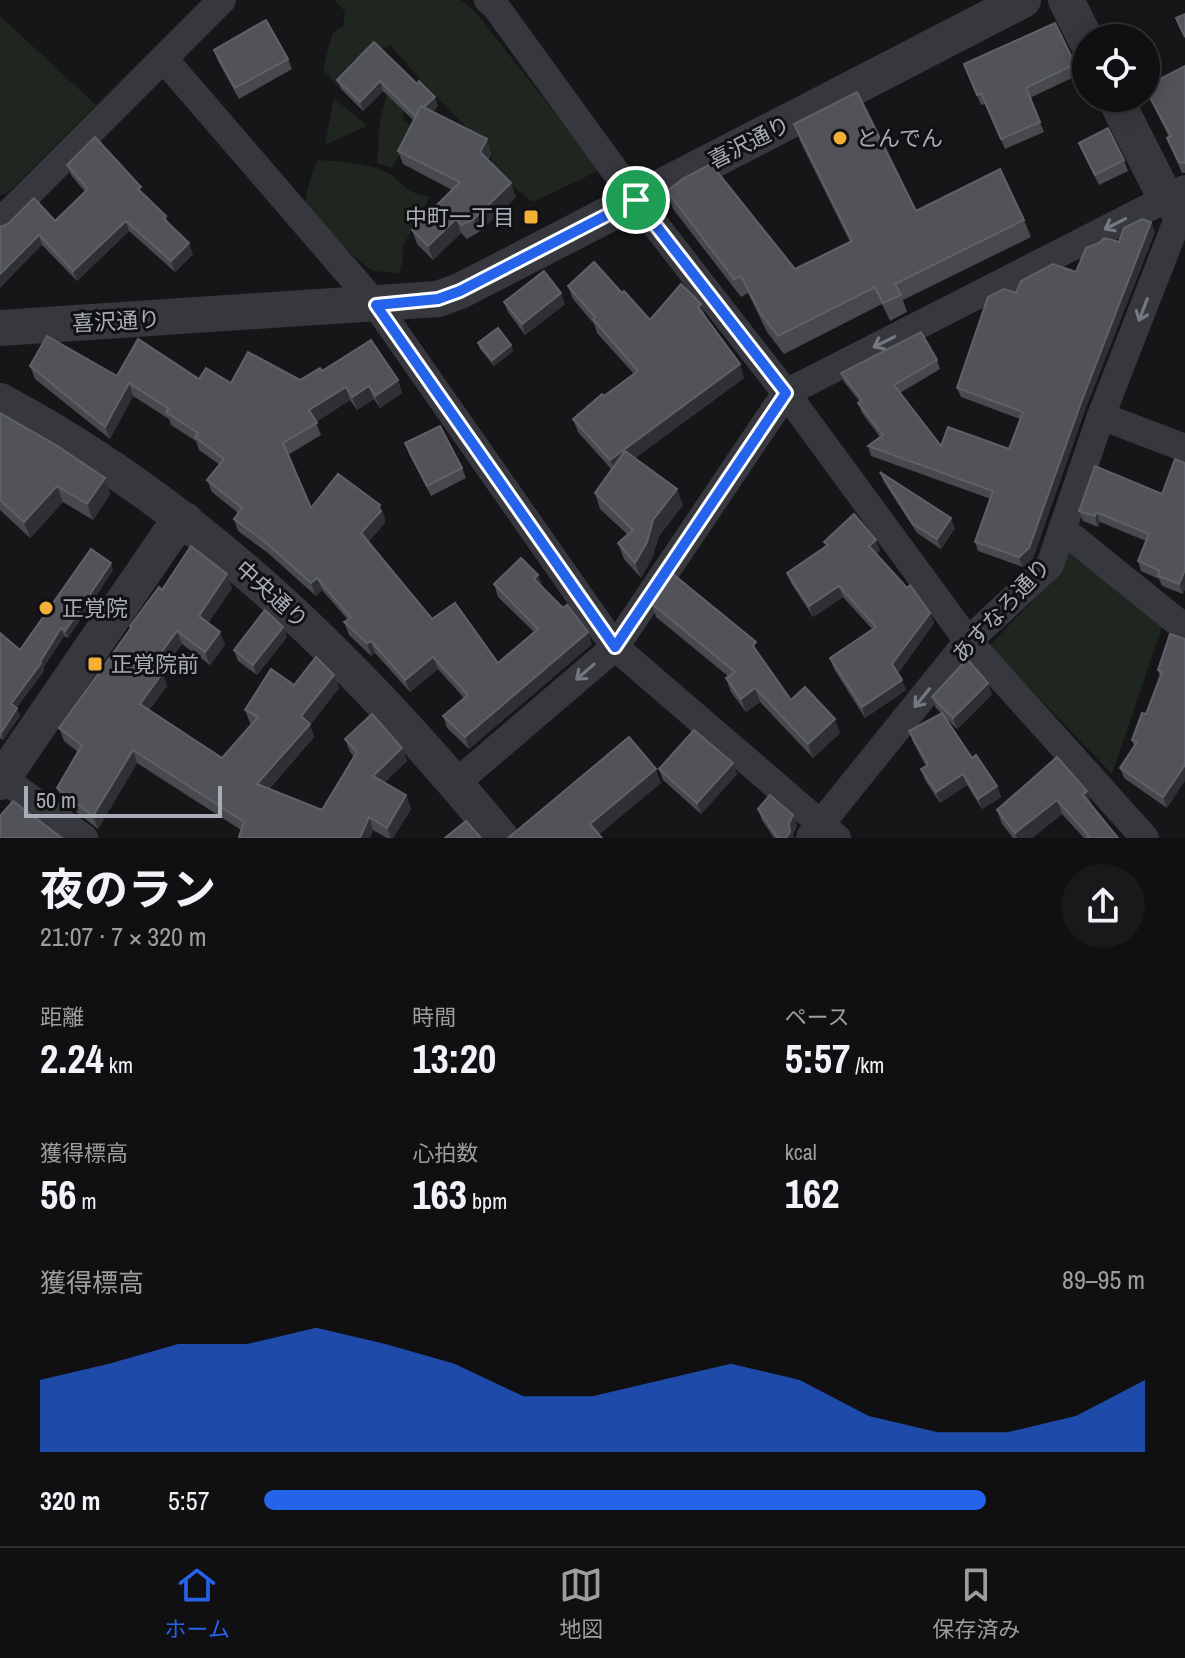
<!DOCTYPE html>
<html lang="ja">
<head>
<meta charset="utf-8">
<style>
	:root { --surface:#101012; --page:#19191b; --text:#f1f3f6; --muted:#9c9d9f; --line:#303032; --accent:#2563eb }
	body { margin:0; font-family:"Archivo Narrow","Noto Sans JP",sans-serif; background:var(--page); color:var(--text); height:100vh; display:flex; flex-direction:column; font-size:30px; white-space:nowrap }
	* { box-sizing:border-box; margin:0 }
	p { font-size:26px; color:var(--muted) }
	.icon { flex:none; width:44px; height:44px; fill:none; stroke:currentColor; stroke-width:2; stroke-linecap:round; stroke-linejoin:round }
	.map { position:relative; height:838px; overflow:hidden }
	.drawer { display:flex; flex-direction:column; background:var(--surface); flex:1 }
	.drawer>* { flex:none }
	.tools { position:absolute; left:1072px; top:24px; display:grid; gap:16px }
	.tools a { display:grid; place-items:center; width:88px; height:88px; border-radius:50%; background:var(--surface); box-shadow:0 4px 20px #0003,0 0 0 2px var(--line); font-size:40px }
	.scale { position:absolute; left:24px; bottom:20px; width:198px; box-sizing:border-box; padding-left:8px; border:4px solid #a8adb8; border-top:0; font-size:22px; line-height:28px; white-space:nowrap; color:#a8adb8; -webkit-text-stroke:6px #111113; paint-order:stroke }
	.pin { position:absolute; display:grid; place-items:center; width:68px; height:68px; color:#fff; margin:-34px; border:4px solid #fff; border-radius:50%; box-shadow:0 2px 8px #0007 }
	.round { display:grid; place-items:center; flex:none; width:84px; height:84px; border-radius:42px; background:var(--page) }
	.overview { display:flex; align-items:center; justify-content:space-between; height:136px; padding:0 40px }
	h1 { font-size:44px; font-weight:700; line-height:60px }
	.figures { display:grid; grid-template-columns:repeat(3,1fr); gap:12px; height:136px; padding:8px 40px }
	.figures div { display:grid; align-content:center }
	.figures b { font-size:40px; font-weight:700 }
	.figures small { font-size:22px; font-weight:400 }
	.figures p { font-size:22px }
	.chart { height:224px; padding:16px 40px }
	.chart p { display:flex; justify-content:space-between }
	.chart svg { width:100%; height:144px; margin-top:8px; fill:var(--accent); opacity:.7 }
	ul { padding:0 40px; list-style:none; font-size:26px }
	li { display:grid; grid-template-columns:128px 96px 1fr; align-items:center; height:60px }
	li i { height:20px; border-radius:10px; background:var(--accent) }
	.tab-bar { display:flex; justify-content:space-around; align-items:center; height:112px; border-top:2px solid var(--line); background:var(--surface); font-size:22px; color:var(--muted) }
	.tab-bar a { display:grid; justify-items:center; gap:4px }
	.tab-bar .selected { color:var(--accent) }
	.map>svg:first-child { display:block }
</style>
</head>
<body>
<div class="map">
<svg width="1185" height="838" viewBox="0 0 1185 838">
	<rect width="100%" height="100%" fill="#161618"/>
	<g fill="#1e261f">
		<path d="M335 0H461L476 13 600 170 533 202 492 171V149C453 118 423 82 390 45L368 55 337 86 323 69 333 32 343 27 345 12Z"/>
		<polygon points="0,16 96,105 6,194 0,195"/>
		<polygon points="387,93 404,107 403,120 414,129 392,168 377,163 380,120"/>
		<polygon points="334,98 367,126 325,145"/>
		<path d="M317 160C338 161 361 163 381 170 402 177 400 194 430 196L403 246V259L399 273 373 271 358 260 306 209 307 190Z"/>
		<polygon points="1064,549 1163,624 1112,774 989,646 1053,580"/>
	</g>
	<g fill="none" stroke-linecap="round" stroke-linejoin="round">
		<g stroke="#37383d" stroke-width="28">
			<polyline points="488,0 496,7 636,200 786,393 968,641 1145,838"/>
			<polyline points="164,59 376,305 615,647 837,838"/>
			<polyline points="0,222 222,0"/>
			<polyline points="1101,416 1185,448"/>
			<polyline points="1062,529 1185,628"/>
			<polyline points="0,776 84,838"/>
			<polyline points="456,783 615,647 786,393 1185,189"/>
			<polyline points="810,837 968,641 1050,565 1101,416 1181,211 1185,213"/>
		</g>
		<g stroke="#37383d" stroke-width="36">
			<polyline points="1066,0 1086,40"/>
			<polyline points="1115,98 1166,199 1181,211"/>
			<polyline points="0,328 438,299 460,291 1023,0"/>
			<path d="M0 401C199 507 359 665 501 838"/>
			<polyline points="0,782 169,535 185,520"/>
		</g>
	</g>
	<g fill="#47494d">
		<polygon points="374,42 438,106 433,112 492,153 488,160 516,197 479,232 467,239 461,233 433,260 417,244 412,230 452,190 403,164 398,151 414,121 383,91 363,111 341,89 337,80"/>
		<polygon points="214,50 288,59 292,69 239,99 218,61"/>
		<polygon points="964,64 1075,64 1078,75 1030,98 1044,132 1005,149 985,104 981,105"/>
		<polygon points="1185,66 1185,173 1182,173 1171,148 1167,138 1169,137 1146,91 1146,86"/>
		<polygon points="794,124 916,211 1024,220 1031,237 903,300 907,312 890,321 882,304 784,354 767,332 748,293 741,297 673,209 667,191 795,269 850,242 800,141"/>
		<polygon points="1079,143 1124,160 1128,171 1099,185 1083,153"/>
		<polygon points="67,165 143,194 166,216 168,223 193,254 175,272 129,231 77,281 42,245 0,227 55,221 85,192 71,175"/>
		<polygon points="1155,232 1085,410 1033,558 1023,567 978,551 975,542 991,499 871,456 868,446 880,437 862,413 858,403 860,402 844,382 841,373 937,360 940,369 900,393 941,446 1009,449 1020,419 961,397 957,388 1016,293 1076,272 1119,242"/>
		<polygon points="568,286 622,293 650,320 705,318 744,378 635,458 683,505 659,536 652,558 641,578 624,559 618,543 628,535 600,509 595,493 612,470 578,432 573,419 634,374 597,333 594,324 573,299"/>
		<polygon points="504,302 565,304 525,335 508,312"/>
		<polygon points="478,343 511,345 513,351 494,366 480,349"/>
		<polygon points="30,366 117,376 199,379 231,383 300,380 322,371 398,380 402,393 380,408 374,399 357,410 350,400 316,422 321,435 288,455 311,508 385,518 384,519 385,523 368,542 432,619 498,663 534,632 498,597 494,584 542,587 592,644 469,749 447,728 443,716 464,698 438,669 410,692 375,653 371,656 349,635 344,622 348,620 322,590 316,596 268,553 238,531 234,519 238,513 212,492 207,480 220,465 199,450 196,441 171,425 169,419 133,396 110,439 35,379"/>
		<polygon points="0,413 105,478 110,494 93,520 63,502 30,538 0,510"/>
		<polygon points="405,443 462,468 466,478 431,496 409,454"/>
		<polygon points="1185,463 1185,589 1183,594 1162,586 1159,579 1141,571 1138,561 1146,541 1100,522 1098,527 1083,521 1079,511 1162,494"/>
		<polygon points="880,472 955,528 941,549 917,533 884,482"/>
		<polygon points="824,542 880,550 876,554 930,613 934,623 898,673 906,690 865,718 834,669 830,658 872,629 843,597 813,617 791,583 787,573 826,546"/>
		<polygon points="113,570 68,638 64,636 43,668 44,671 16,708 20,716 3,740 0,738 0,633 20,650"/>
		<polygon points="232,588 208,623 225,645 210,665 182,644 161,672 167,686 149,710 222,758 252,724 250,723 245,710 294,685 334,675 339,688 310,725 314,737 269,789 322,810 354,757 350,752 345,739 402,748 407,761 384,782 406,795 411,809 393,838 387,838 373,830 370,838 239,838 241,830 137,763 98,829 62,801 57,788 78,752 64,741 59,728 131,629 130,626 162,590"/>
		<polygon points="651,603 760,656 791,700 840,733 813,758 760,702 746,712 731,692 726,678 729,677 656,617"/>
		<polygon points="283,627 287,637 257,675 238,661 234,650"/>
		<polygon points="1170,634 1167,808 1124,778 1120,768 1134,746 1132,740 1146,714 1160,677 1158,670"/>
		<polygon points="992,694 957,729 944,716 972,758 997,786 1001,797 982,809 967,785 940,803 925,780 921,769 926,766 913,742 909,731 941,713 936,708 932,697"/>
		<polygon points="1057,757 1092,805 1091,805 1118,838 1084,838 1062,814 1032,838 1013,838 1002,824 997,810"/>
		<polygon points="733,763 737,774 701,814 663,780 659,769"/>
		<polygon points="758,809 793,815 797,826 793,834 794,838 774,838 762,820"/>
	</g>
	<g fill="#2f3033">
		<polygon points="380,81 383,91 363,111 360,102"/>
		<polygon points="435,97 438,106 419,126 415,116"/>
		<polygon points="487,139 492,153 485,165 480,152"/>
		<polygon points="511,183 516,197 479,232 474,219"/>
		<polygon points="456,219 461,233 433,260 428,246"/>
		<polygon points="126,221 129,231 77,281 73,271"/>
		<polygon points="1151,222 1155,232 1085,410 1033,558 1023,567 1019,557"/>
		<polygon points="39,235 42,245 0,288 0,274"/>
		<polygon points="189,243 193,254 175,272 171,261"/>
		<polygon points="561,293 565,304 525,335 522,324"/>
		<polygon points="701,304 706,317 698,307"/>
		<polygon points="511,345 513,351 494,366 492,360"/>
		<polygon points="740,364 744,378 615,473 610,460"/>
		<polygon points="398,380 402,393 380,408 375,396"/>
		<polygon points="129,383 133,396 110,439 105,427"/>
		<polygon points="369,386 374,399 357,410 352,397"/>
		<polygon points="346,387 350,400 314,423 309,410"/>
		<polygon points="105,478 110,494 93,520 87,504"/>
		<polygon points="57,486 63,502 30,538 24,522"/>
		<polygon points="677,489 683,505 659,536 652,558 641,578 635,563 653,520"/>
		<polygon points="380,505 385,518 384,519 385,523 365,546 361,533"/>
		<polygon points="1096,512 1100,522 1098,527 1095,516"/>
		<polygon points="951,518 955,528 941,549 937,539"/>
		<polygon points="876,540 880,550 873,557 869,546"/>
		<polygon points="111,563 113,570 68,638 65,631"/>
		<polygon points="1185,570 1185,589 1183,594 1179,584"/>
		<polygon points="227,574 232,588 204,629 199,616"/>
		<polygon points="538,575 543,587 534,579"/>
		<polygon points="317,578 322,590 316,596 311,583"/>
		<polygon points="839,586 843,597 813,617 809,606"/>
		<polygon points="930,613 934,623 896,675 892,664"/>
		<polygon points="283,627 287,637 257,675 253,665"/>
		<polygon points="61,628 64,636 43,668 44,671 13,711 11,704"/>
		<polygon points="177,631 182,644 157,678 152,665"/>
		<polygon points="220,632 225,645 210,665 205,652"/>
		<polygon points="588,632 592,644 469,749 465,737"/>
		<polygon points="371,641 375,653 371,656 367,643"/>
		<polygon points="433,657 438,669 410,692 405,680"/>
		<polygon points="163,672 167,686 144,717 140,704"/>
		<polygon points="334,675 339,688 310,725 314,737 261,797 257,784 301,716"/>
		<polygon points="902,680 906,690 865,718 862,707"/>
		<polygon points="988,683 992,694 957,729 953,718"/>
		<polygon points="755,688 760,702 746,712 741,699"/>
		<polygon points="17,708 20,716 3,740 1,733"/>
		<polygon points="835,719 840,733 813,758 808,744"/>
		<polygon points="402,748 407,761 378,789 373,776"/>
		<polygon points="133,750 137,763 98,829 93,816"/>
		<polygon points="733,763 737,774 701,814 697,803"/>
		<polygon points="1185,765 1185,781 1167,808 1163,797"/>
		<polygon points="656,769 661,783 595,838 590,824"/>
		<polygon points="963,774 967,785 940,803 936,792"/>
		<polygon points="997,786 1001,797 982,809 978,799"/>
		<polygon points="1087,791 1092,805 1088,809 1083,795"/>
		<polygon points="406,795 411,809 393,838 391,838 387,828"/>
		<polygon points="1057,800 1062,814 1032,838 1017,838 1015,833"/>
		<polygon points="793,815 797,826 793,834 794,838 786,838 789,823"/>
		<polygon points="369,817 373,830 370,838 360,838"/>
	</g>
	<g fill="#525359" stroke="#5f6168" stroke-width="2">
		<polygon points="1185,14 1185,37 1176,18"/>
		<polygon points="266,20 288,59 235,88 214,50"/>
		<polygon points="1055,23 1075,64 1026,88 1040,122 1001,139 981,93 977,95 964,64"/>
		<polygon points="374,42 417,84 419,81 435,97 424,107 421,106 415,116 380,81 360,102 337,80"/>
		<polygon points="1185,66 1185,163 1179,162 1167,138 1171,136 1146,90 1146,86"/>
		<polygon points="857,92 916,211 1000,169 1024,220 895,284 901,295 883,303 875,287 778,336 761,314 741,276 734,279 667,191 684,178 711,164 795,269 852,241 794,124"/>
		<polygon points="421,106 487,139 480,152 511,183 474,219 462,225 456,219 428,246 412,230 460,182 398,151"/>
		<polygon points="1108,128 1124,160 1095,175 1079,143"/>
		<polygon points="95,137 141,187 138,189 166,216 163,218 189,243 171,261 126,221 73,271 39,235 0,274 0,227 8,224 34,198 55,221 88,189 67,165"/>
		<polygon points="1142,219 1151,222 1082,400 1029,548 1019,557 975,542 993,491 868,446 883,435 858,403 862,400 841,373 921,332 937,360 894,385 941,446 948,427 1009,449 1023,412 957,388 988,297 1004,289 1016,293 1021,281 1053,264 1076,272 1086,248 1099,243 1104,238 1119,242 1124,228"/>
		<polygon points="594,262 622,293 624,291 650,320 681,284 701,304 698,307 740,364 610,460 573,419 602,394 604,396 638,371 593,319 595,317 568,286"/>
		<polygon points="544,271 561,293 522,324 504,302"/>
		<polygon points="498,328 511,345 492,360 478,343"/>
		<polygon points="47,336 117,376 138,339 199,379 206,368 231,383 248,352 300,380 320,368 322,371 371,340 398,380 375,396 369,386 352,397 346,387 309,410 317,423 283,443 311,508 338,474 380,505 378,508 381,511 361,533 432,619 455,603 498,663 538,629 494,584 521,558 538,575 534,579 563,608 567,605 588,632 465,737 443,716 468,695 433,657 405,680 371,641 367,643 344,622 351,618 317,578 311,583 264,541 234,519 242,508 207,480 224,459 195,437 198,433 166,412 169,409 129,383 105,427 30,366"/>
		<polygon points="0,413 56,445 105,478 87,504 57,486 24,522 0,500"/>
		<polygon points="440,426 462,468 427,486 405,443"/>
		<polygon points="625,451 677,489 653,520 647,542 635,563 618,543 633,530 595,493"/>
		<polygon points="1175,459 1185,463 1185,570 1179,584 1158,576 1160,571 1138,561 1149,534 1096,512 1095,516 1079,511 1095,466 1162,494"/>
		<polygon points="880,472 951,518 937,539 913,524"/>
		<polygon points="854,514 876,540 869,546 907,588 910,585 930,613 892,664 902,680 862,707 830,658 876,627 839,586 809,606 787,573 828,545 824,542"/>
		<polygon points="191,546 227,574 199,616 220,632 205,652 177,631 152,665 163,672 140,704 222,758 258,717 245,710 271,669 294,685 316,657 334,675 301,716 310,724 257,784 322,810 357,752 345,739 372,714 402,748 373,776 406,795 387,828 369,817 360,838 242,838 239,837 244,822 133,750 93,816 57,788 82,745 59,728 131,628 130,626 159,587 162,590"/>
		<polygon points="91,549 111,563 65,631 61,628 40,662 41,663 11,704 17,708 1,733 0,633 20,650"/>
		<polygon points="670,575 674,575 756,642 753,646 791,700 805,687 835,719 808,744 755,688 741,699 726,678 735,672 651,603"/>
		<polygon points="265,610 283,627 253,665 234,650"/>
		<polygon points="1170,634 1185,639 1185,765 1163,797 1120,768 1137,742 1132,740 1142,713 1146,714 1162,672 1158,670"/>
		<polygon points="967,659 988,683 953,718 932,697"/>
		<polygon points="942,713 972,758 976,755 997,786 978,799 963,774 936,792 921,769 928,765 909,731"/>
		<polygon points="694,730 733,763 697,803 659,769"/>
		<polygon points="629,737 656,769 590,824 602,838 508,838"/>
		<polygon points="1057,757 1087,791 1083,795 1118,838 1087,838 1089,836 1057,800 1015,833 997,810"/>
		<polygon points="770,795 793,815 789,823 790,832 786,838 778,838 758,809"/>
		<polygon points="13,801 62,838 0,838 0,829 1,827 0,826 0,816"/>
		<polygon points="466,821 481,838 445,838"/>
	</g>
	<defs><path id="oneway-shaft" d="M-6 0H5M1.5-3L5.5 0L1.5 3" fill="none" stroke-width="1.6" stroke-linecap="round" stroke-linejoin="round" transform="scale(2)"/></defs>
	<g stroke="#757881">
		<use href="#oneway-shaft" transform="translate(1115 224) rotate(153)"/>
		<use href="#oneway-shaft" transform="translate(1143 310) rotate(111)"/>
		<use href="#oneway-shaft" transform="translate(884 342) rotate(153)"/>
		<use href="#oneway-shaft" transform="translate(585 672) rotate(139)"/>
		<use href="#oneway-shaft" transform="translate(922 698) rotate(129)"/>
	</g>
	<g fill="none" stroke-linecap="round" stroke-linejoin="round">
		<g stroke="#fff" stroke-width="16">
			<polygon id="route" points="636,200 786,393 615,647 376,305 438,299 460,291"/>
		</g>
		<use href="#route" stroke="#2563eb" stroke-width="10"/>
	</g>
	<g fill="#f2b134" stroke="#111113" stroke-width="3">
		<circle cx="840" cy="138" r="8"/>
		<rect x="523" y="209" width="16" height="16" rx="4"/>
		<circle cx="46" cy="608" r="8"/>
		<rect x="87" y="656" width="16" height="16" rx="4"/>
	</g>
	<g text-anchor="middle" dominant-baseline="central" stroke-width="6" stroke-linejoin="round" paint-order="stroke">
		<g font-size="22" fill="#a8adb8" stroke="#111113" text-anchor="start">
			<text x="856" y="138">とんでん</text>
			<text x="515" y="217" text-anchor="end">中町一丁目</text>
			<text x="62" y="608">正覚院</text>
			<text x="111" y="664">正覚院前</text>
		</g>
		<g font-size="22" fill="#a8adb8" stroke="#111113">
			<text transform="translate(749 142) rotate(-27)">喜沢通り</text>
			<text transform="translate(116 321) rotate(-3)">喜沢通り</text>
			<text transform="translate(272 594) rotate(42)">中央通り</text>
			<text transform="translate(1001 610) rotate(-47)">あすなろ通り</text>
		</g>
	</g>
</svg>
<div class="tools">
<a><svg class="icon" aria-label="locate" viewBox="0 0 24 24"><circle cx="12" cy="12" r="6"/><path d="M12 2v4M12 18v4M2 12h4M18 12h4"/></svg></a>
</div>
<div class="scale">50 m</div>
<div class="pin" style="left:636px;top:200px;background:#1e9e55"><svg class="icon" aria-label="arrive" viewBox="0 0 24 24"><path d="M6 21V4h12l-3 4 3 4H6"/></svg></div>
</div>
<section class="drawer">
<div class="overview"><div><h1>夜のラン</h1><p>21:07 · 7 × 320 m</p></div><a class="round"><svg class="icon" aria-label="share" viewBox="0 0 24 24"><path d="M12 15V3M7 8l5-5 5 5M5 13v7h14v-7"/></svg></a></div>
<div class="figures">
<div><p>距離</p><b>2.24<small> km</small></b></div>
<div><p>時間</p><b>13:20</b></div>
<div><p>ペース</p><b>5:57<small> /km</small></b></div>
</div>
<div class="figures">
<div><p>獲得標高</p><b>56<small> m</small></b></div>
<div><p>心拍数</p><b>163<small> bpm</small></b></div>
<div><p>kcal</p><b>162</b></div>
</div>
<div class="chart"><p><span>獲得標高</span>89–95 m</p>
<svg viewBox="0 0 160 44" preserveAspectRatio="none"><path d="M0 44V22L10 17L20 11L30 11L40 6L50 11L60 17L70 27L80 27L90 22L100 17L110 22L120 33L130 38L140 38L150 33L160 22V44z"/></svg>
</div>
<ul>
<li><b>320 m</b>5:57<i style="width:82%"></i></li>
</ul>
</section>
<nav class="tab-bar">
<a class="selected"><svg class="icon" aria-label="home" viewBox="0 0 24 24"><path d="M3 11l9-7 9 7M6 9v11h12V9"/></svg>ホーム</a>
<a><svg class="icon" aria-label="map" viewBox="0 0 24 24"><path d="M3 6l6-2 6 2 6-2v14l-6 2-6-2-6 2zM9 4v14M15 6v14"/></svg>地図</a>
<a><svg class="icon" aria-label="saved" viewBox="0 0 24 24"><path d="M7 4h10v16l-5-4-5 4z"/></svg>保存済み</a>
</nav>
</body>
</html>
